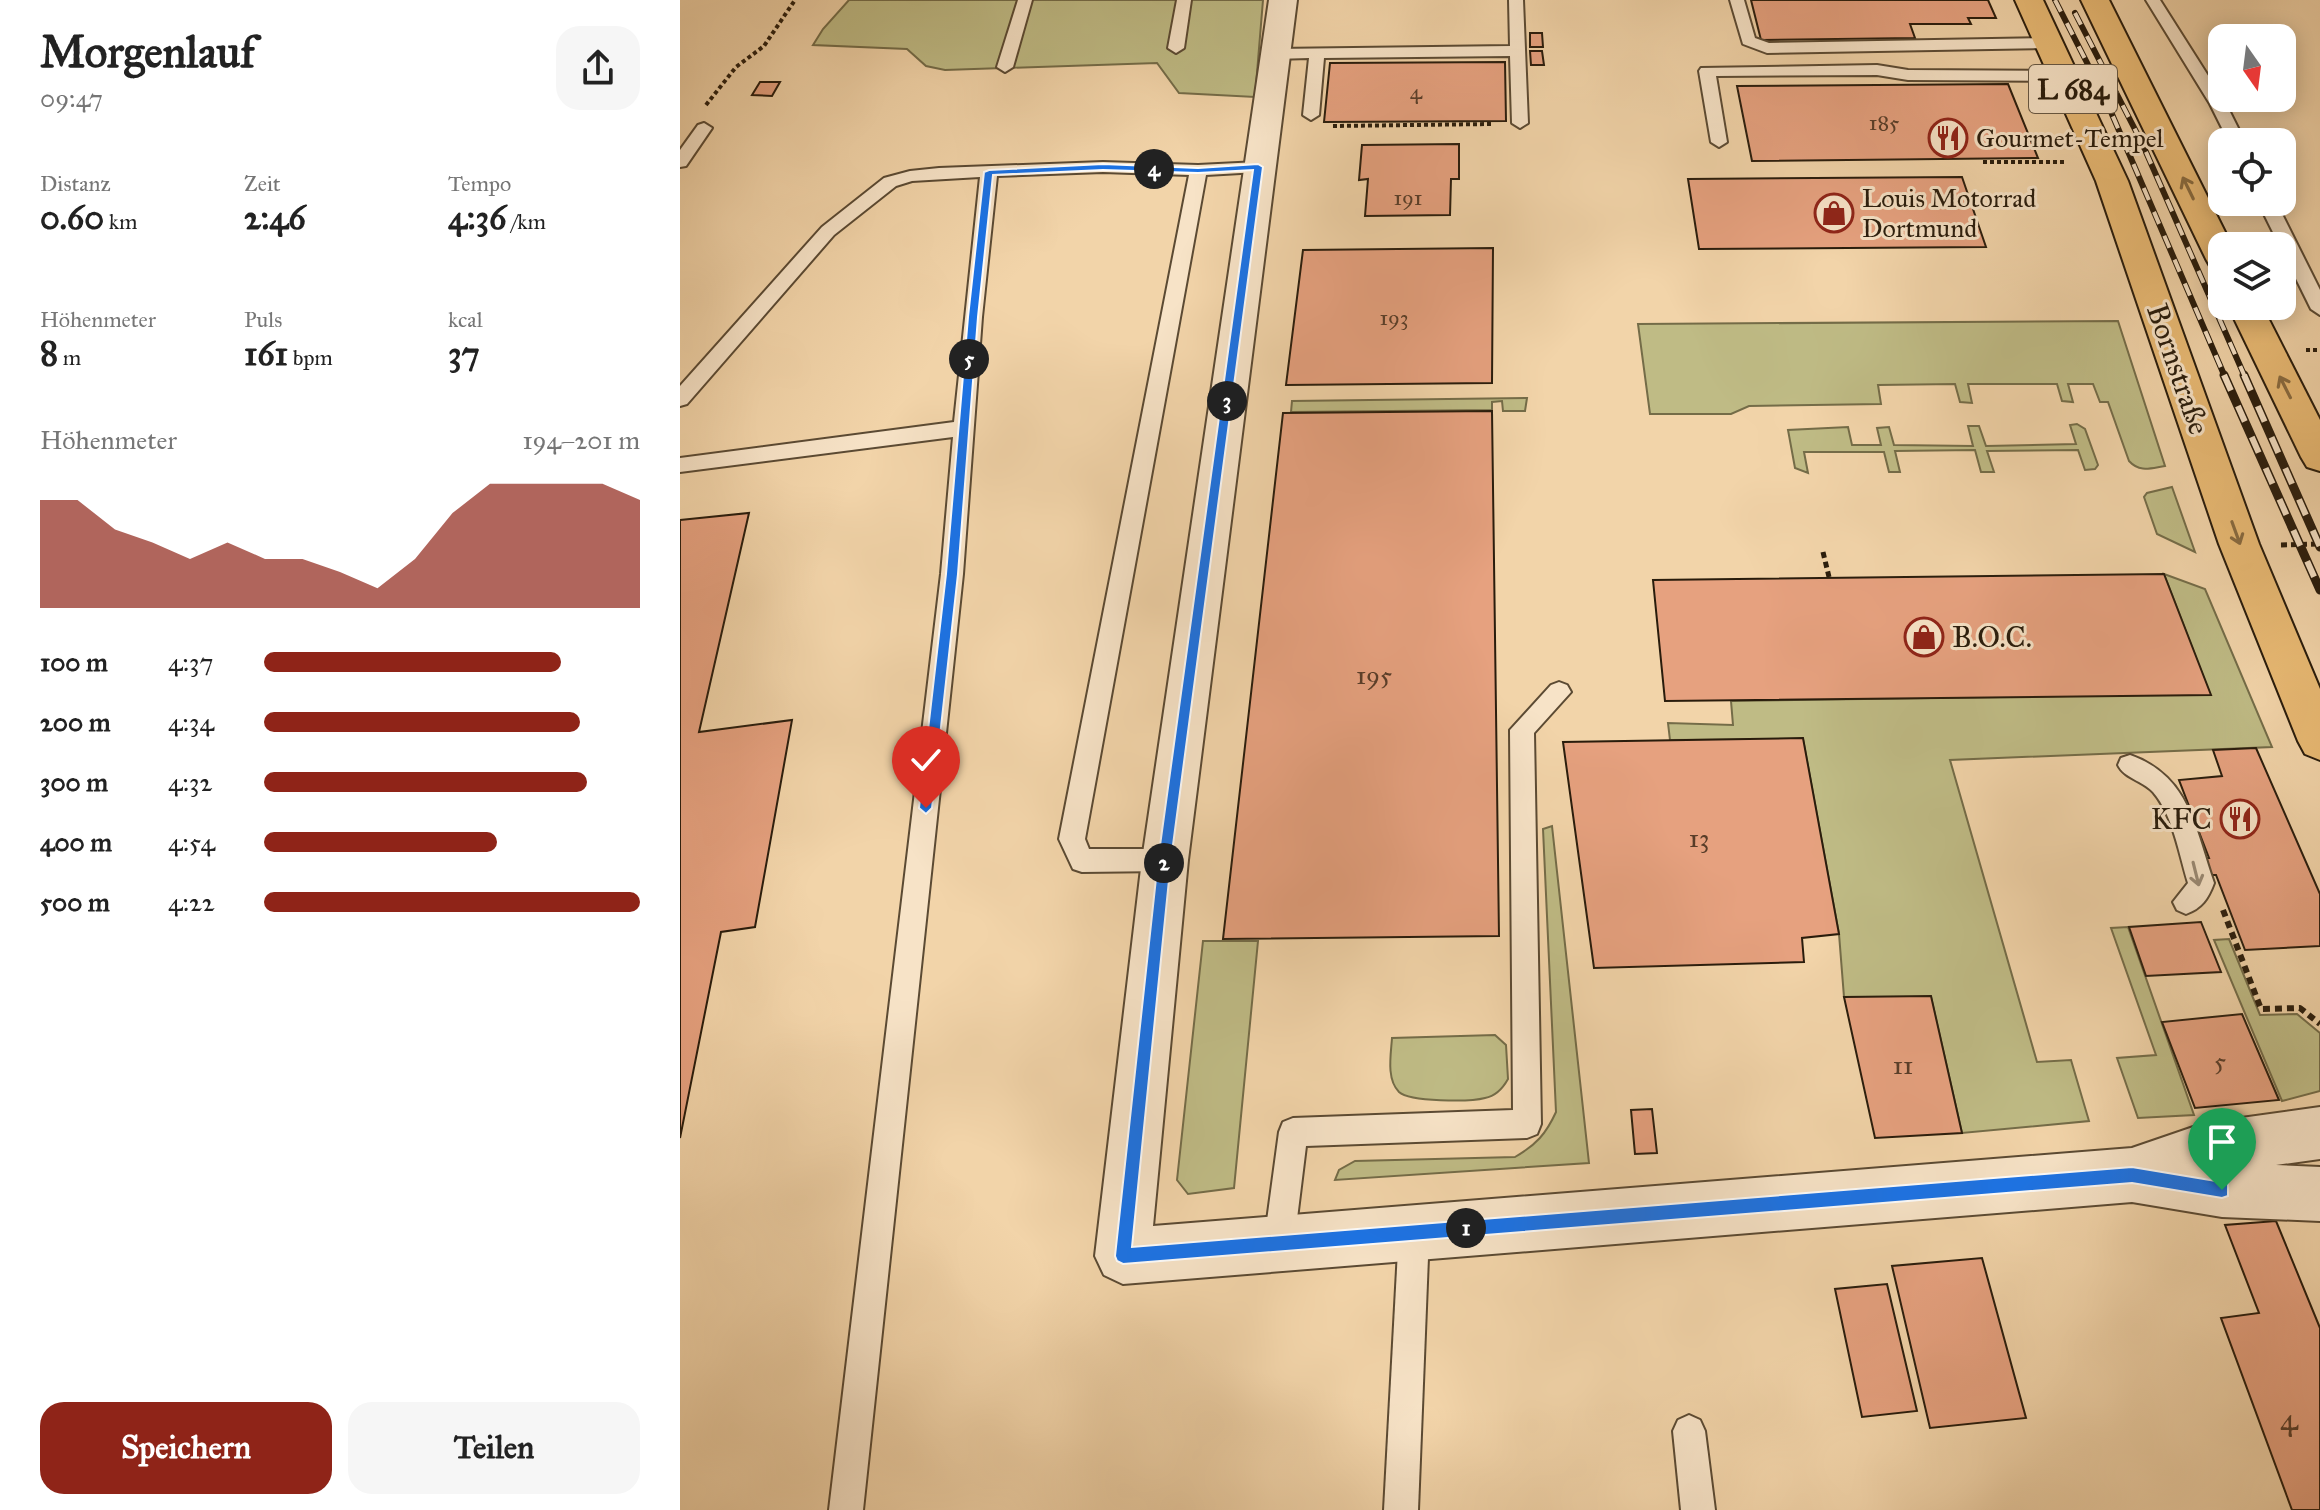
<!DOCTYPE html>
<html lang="de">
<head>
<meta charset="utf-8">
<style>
	:root { --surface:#fff; --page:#f6f6f6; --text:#222; --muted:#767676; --accent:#8f2418 }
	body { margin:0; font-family:"IM FELL Great Primer",serif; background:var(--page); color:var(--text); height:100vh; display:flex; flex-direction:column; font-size:30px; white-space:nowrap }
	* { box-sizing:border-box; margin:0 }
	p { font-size:26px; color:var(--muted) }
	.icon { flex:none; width:44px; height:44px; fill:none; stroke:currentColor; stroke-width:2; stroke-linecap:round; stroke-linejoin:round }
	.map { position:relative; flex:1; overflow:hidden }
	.sheet { display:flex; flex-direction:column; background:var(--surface); width:680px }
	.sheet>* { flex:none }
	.needle { width:52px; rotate:166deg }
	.fabs { position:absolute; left:1528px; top:24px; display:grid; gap:16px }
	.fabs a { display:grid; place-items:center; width:88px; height:88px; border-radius:16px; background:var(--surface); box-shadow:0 4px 20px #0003; font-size:40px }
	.pin { position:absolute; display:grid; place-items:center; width:68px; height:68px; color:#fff; margin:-82px -34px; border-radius:50% 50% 50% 0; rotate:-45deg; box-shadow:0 0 8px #0007 }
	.pin .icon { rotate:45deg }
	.km { position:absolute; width:40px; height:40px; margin:-20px; border-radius:50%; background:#222; color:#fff; font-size:22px; line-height:40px; text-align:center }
	.round { display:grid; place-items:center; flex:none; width:84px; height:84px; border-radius:24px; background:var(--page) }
	.head { display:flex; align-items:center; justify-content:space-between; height:136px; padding:0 40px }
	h1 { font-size:44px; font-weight:800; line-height:60px }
	.figures { display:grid; grid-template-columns:repeat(3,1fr); gap:12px; height:136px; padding:8px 40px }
	.figures div { display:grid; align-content:center }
	.figures b { font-size:34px; font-weight:800 }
	.figures small { font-size:22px; font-weight:400 }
	.figures p { font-size:22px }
	.chart { height:224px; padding:16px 40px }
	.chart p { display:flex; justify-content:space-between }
	.chart svg { width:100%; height:144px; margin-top:8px; fill:var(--accent); opacity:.7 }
	.cta { display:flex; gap:16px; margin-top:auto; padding:16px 40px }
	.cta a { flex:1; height:92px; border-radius:24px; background:var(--accent); color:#fff; font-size:32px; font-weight:800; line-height:92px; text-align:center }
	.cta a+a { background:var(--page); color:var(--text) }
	ul { padding:0 40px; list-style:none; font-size:26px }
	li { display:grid; grid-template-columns:128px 96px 1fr; align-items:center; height:60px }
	li i { height:20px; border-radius:10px; background:var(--accent) }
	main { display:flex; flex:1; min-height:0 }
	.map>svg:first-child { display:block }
</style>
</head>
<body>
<main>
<section class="sheet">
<div class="head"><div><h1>Morgenlauf</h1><p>09:47</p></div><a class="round"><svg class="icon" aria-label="share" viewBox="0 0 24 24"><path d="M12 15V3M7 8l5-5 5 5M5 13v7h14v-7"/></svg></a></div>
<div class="figures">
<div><p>Distanz</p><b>0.60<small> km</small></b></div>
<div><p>Zeit</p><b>2:46</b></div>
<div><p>Tempo</p><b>4:36<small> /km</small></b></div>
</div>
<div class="figures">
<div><p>Höhenmeter</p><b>8<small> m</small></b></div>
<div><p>Puls</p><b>161<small> bpm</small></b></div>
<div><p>kcal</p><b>37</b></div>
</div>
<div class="chart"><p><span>Höhenmeter</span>194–201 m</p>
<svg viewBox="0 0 160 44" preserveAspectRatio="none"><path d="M0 44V11L10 11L20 20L30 24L40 29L50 24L60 29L70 29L80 33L90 38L100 29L110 15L120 6L130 6L140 6L150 6L160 11V44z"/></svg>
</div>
<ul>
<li><b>100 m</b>4:37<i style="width:79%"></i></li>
<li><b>200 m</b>4:34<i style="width:84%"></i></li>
<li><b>300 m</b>4:32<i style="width:86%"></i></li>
<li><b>400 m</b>4:54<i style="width:62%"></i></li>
<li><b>500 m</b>4:22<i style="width:100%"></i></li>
</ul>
<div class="cta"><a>Speichern</a><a>Teilen</a></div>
</section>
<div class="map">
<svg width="1640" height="1510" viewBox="0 0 1640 1510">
	<rect width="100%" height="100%" fill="#f2d4a9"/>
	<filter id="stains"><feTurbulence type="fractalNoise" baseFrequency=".0025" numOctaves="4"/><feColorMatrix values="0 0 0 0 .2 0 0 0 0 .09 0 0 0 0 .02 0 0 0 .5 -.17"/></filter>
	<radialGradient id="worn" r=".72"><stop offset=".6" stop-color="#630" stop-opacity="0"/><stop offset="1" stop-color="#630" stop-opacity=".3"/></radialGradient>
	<g fill="#bfbb85" stroke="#746c48" stroke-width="2">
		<polygon points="169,0 583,0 575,97 499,93 477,63 265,70 246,66 227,49 133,45 143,29"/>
		<path d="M1438 321 1485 466C1471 468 1460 473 1449 461L1428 402H1420L1413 384H1388L1393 402 1382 401 1377 384H1288L1292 403 1280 402 1275 384 1198 385 1201 404 1069 406 1051 414H970L958 324Z"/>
		<polygon points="847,398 845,411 823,411 822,401 812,402 812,410 611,412 612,401"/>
		<polygon points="1397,424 1405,429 1418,465 1415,469 1405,470 1398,450 1307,451 1314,472 1301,472 1295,450 1215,451 1220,472 1209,472 1204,452 1124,452 1128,473 1115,468 1108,430 1168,427 1172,445 1201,445 1197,428 1209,427 1214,445 1293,446 1288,426 1299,426 1306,446 1396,444 1390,425"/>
		<polygon points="1492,487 1515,552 1477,534 1464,497 1467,493"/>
		<polygon points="1484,574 1525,589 1592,747 1270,760 1357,1062 1391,1060 1409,1121 1282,1133 1251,997 1164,997 1159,934 1123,739 990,740 988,723 1053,725 1051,701 1530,694"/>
		<path d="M872 826 909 1163 655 1180 659 1170 675 1161 835 1157C856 1145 866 1134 876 1112L863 829Z"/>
		<polygon points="1448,927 1514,1115 1458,1118 1437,1058 1476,1055 1431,928"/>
		<polygon points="1549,939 1580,1015 1617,1014 1640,1033 1640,1091 1602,1101 1534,940"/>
		<polygon points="523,941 578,941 554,1188 508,1194 497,1180"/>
		<path d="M815 1035 826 1045 828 1079C823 1088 816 1096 805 1098 790 1102 730 1102 719 1092 706 1079 711 1054 712 1038Z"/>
	</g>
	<g fill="#e6a17f" stroke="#291c0c" stroke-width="2">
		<polygon points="1071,0 1308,0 1316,18 1288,18 1291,24 1230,24 1235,38 1081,40"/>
		<polygon points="850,33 862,33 863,47 850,47"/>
		<polygon points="850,51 862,51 864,65 851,65"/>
		<polygon points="825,62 826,121 644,122 650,63"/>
		<polygon points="80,82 100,82 92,96 72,95"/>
		<polygon points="1328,84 1358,158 1072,161 1057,86"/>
		<polygon points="779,144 779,179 771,179 770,215 685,216 688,179 679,180 682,145"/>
		<polygon points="1282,177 1306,247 1019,249 1008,179"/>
		<polygon points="813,248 812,383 606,385 623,250"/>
		<polygon points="812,411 819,936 543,939 603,413"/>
		<polygon points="69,513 19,732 112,720 75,927 41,932 0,1138 0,520"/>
		<polygon points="1484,574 1531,695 985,701 973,580"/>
		<polygon points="1123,738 1159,934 1122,938 1124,962 914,968 883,742"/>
		<polygon points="1576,748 1640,894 1640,946 1565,950 1536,875 1529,875 1523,858 1529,858 1499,780 1542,776 1533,750"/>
		<polygon points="1521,922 1541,972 1466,976 1449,927"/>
		<polygon points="1251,996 1282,1133 1195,1138 1164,997"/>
		<polygon points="1562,1014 1599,1100 1515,1108 1482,1022"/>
		<polygon points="972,1109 977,1153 955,1154 951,1110"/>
		<polygon points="1596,1221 1640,1328 1640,1510 1612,1510 1541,1318 1579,1313 1545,1225"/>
		<polygon points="1302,1258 1346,1418 1250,1428 1212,1266"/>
		<polygon points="1207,1284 1237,1411 1182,1417 1155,1289"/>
	</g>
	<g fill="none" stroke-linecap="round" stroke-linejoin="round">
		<g stroke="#5b4a33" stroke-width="4">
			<g id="service">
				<polygon points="338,0 352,0 333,67 325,72 317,67"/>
				<polygon points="497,0 511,0 504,48 496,53 488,48"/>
				<polygon points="829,0 843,0 848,123 840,128 832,123 830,56 644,58 639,115 631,120 623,115 629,58 595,59 587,54 595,49 830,46"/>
				<polygon points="1050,0 1064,0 1075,38 1089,43 1371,38 1379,43 1371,48 1087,53 1063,44"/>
				<polygon points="1466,0 1480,0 1546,104 1565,142 1549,142 1530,104"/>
				<polygon points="1197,65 1228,70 1387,71 1395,76 1387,81 1228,80 1197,75 1036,76 1047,142 1039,147 1031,142 1019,71 1021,68"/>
				<polygon points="24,123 32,128 6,166 0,167 0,150 18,125"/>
				<polygon points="423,162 518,165 578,162 586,167 578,172 526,175 405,839 409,849 485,849 494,852 498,860 494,868 485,871 402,872 393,869 379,839 509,175 423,172 317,176 302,317 283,574 183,1510 149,1510 261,574 273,437 0,472 0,458 274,422 300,177 232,181 216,186 154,235 7,404 0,406 0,386 142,227 204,178 230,171 259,168"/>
				<polygon points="1578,202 1596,202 1640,290 1640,315 1631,309"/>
				<polygon points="879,682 887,685 891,692 854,733 861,1124 857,1134 847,1138 626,1146 614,1243 610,1254 599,1258 588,1254 584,1243 599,1132 603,1122 613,1118 833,1110 830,730 871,685"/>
				<path d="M1450 755C1510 776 1515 829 1534 883 1528 899 1522 908 1506 914L1497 910 1493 902 1508 883C1499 854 1493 815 1473 792 1463 781 1444 778 1438 765L1441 758Z"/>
				<polygon points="734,1217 745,1221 749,1232 738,1510 704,1510 719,1232 723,1221"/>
				<polygon points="1009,1415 1020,1420 1025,1431 1035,1510 1001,1510 993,1431 998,1420"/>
			</g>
		</g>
		<g stroke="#5b4a33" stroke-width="4">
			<polygon id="minor" points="589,0 617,0 508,860 473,1226 1452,1148 1525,1123 1640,1107 1640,1159 1596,1165 1640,1167 1640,1221 1542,1217 1452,1202 443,1284 424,1275 415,1256 462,860"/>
		</g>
		<g stroke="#291c0c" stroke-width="4">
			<g id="primary">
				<polygon points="1335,0 1363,0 1448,181 1579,544 1640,689 1640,760 1625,754 1618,741 1539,544 1416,181"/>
				<polygon points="1401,0 1429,0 1552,246 1542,246 1542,270 1530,266 1526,259"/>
				<polygon points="1548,306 1582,306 1640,420 1640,471 1627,467 1621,457"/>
			</g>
		</g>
		<g stroke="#291c0c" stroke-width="4" stroke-dasharray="4 3" stroke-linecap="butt">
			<polyline points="26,105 56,67 84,46 115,0"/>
			<polyline points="653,126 811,124"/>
			<polyline points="1303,162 1386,162"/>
			<polyline points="1626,350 1640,350"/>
		</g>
		<g stroke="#291c0c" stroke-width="5" stroke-dasharray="6 4" stroke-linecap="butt">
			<polyline points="1601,545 1640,544"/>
			<polyline points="1143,552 1149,577"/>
		</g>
		<polyline stroke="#291c0c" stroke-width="6" stroke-dasharray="7 5" stroke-linecap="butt" points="1543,910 1581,1009 1620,1008 1640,1024"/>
		<use href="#service" fill="#f7e3c7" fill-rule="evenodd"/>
		<use href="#minor" fill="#f7e3c7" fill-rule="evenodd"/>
		<use href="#primary" fill="#e9ba74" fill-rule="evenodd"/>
		<g stroke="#291c0c" stroke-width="6">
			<g id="rail-far1">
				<polyline points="1375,0 1425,98 1545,377"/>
				<polyline points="1395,13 1462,143 1565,377"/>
			</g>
		</g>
		<g stroke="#291c0c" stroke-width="9">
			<g id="rail">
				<polyline points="1544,375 1640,590"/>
				<polyline points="1564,375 1640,547"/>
			</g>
		</g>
		<use href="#rail-far1" stroke="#f7e3c7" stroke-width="4" stroke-dasharray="13" stroke-linecap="butt"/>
		<use href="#rail" stroke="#f7e3c7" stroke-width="6" stroke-dasharray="17" stroke-linecap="butt"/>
	</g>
	<defs><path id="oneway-shaft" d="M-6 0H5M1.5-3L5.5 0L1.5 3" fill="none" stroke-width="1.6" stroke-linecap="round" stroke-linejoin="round" transform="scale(2)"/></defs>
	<g stroke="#896b40">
		<use href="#oneway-shaft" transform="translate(1508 188) rotate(-116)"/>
		<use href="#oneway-shaft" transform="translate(1605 387) rotate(-117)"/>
		<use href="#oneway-shaft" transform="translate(1556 533) rotate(70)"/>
	</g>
	<use stroke="#9a8973" href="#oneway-shaft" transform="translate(1516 874) rotate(76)"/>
	<polygon fill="#1a73e8" stroke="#fff" stroke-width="2" points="423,164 518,168 578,164 583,167 491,860 452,1247 1452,1167 1542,1182 1548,1184 1548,1196 1542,1198 1452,1183 443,1264 437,1261 435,1256 478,860 573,170 518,173 423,170 313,175 298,317 278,574 252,808 246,814 239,808 266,574 288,317 304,172 309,170"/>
	<defs>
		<g id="restaurant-ring" transform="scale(2)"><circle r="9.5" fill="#f7e3c7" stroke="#8f2418" stroke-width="1.5"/><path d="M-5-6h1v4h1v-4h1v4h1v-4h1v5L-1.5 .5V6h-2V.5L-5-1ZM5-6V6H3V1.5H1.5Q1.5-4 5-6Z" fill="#8f2418"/></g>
		<g id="shop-ring" transform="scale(2)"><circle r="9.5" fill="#f7e3c7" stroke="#8f2418" stroke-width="1.5"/><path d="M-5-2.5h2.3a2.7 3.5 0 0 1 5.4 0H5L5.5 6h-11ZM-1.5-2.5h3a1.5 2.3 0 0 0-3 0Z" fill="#8f2418"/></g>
	</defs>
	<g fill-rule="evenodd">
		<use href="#restaurant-ring" x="1268" y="138"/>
		<use href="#shop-ring" x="1154" y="213"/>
		<use href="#shop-ring" x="1244" y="637"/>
		<use href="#restaurant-ring" x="1560" y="819"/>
	</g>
	<g text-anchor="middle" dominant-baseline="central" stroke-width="6" stroke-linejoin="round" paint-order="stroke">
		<g font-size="22" fill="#583d29">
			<text x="736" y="91">4</text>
			<text x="1204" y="122">185</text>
			<text x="728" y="197">191</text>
			<text x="714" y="317">193</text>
		</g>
		<g font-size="26" fill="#291c0c" stroke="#f7e3c7" text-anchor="start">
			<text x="1296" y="138">Gourmet-Tempel</text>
			<text x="1182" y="198">Louis Motorrad<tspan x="1182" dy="30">Dortmund</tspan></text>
		</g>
		<g font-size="26" fill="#583d29">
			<text x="694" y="675">195</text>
			<text x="1019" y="838">13</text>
			<text x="1540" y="1061">5</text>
			<text x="1223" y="1065">11</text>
		</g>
		<rect fill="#f7e3c7" stroke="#675844" stroke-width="2" x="1349" y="65" width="88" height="48" rx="6"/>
		<g font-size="28" font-weight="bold" fill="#291c0c">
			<text x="1393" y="89">L 684</text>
		</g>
		<g font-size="30" fill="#291c0c" stroke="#f7e3c7">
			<text transform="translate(1498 369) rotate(71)">Bornstraße</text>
		</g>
		<g font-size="30" fill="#291c0c" stroke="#f7e3c7" text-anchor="start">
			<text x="1272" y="637">B.O.C.</text>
			<text x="1532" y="819" text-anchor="end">KFC</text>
		</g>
		<g font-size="32" fill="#583d29">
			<text x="1609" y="1419">4</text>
		</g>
	</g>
	<rect width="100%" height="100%" filter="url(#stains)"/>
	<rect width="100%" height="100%" fill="url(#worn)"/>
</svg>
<div class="fabs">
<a><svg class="needle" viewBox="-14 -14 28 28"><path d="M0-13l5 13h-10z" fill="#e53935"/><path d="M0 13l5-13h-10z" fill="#767676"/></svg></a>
<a><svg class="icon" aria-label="locate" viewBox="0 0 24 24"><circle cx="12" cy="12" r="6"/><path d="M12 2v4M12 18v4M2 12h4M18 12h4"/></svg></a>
<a><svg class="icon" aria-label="layers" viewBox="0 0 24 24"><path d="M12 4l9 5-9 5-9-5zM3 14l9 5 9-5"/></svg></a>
</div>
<div class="pin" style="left:1542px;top:1190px;background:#1e9e55"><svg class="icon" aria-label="arrive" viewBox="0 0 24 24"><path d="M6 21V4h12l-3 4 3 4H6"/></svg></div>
<div class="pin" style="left:246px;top:808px;background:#d93025"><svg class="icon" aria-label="check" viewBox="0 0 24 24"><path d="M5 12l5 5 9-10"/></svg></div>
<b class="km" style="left:786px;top:1228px">1</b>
<b class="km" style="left:484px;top:863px">2</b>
<b class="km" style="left:547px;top:401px">3</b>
<b class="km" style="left:474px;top:169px">4</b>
<b class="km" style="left:289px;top:359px">5</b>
</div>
</main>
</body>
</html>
